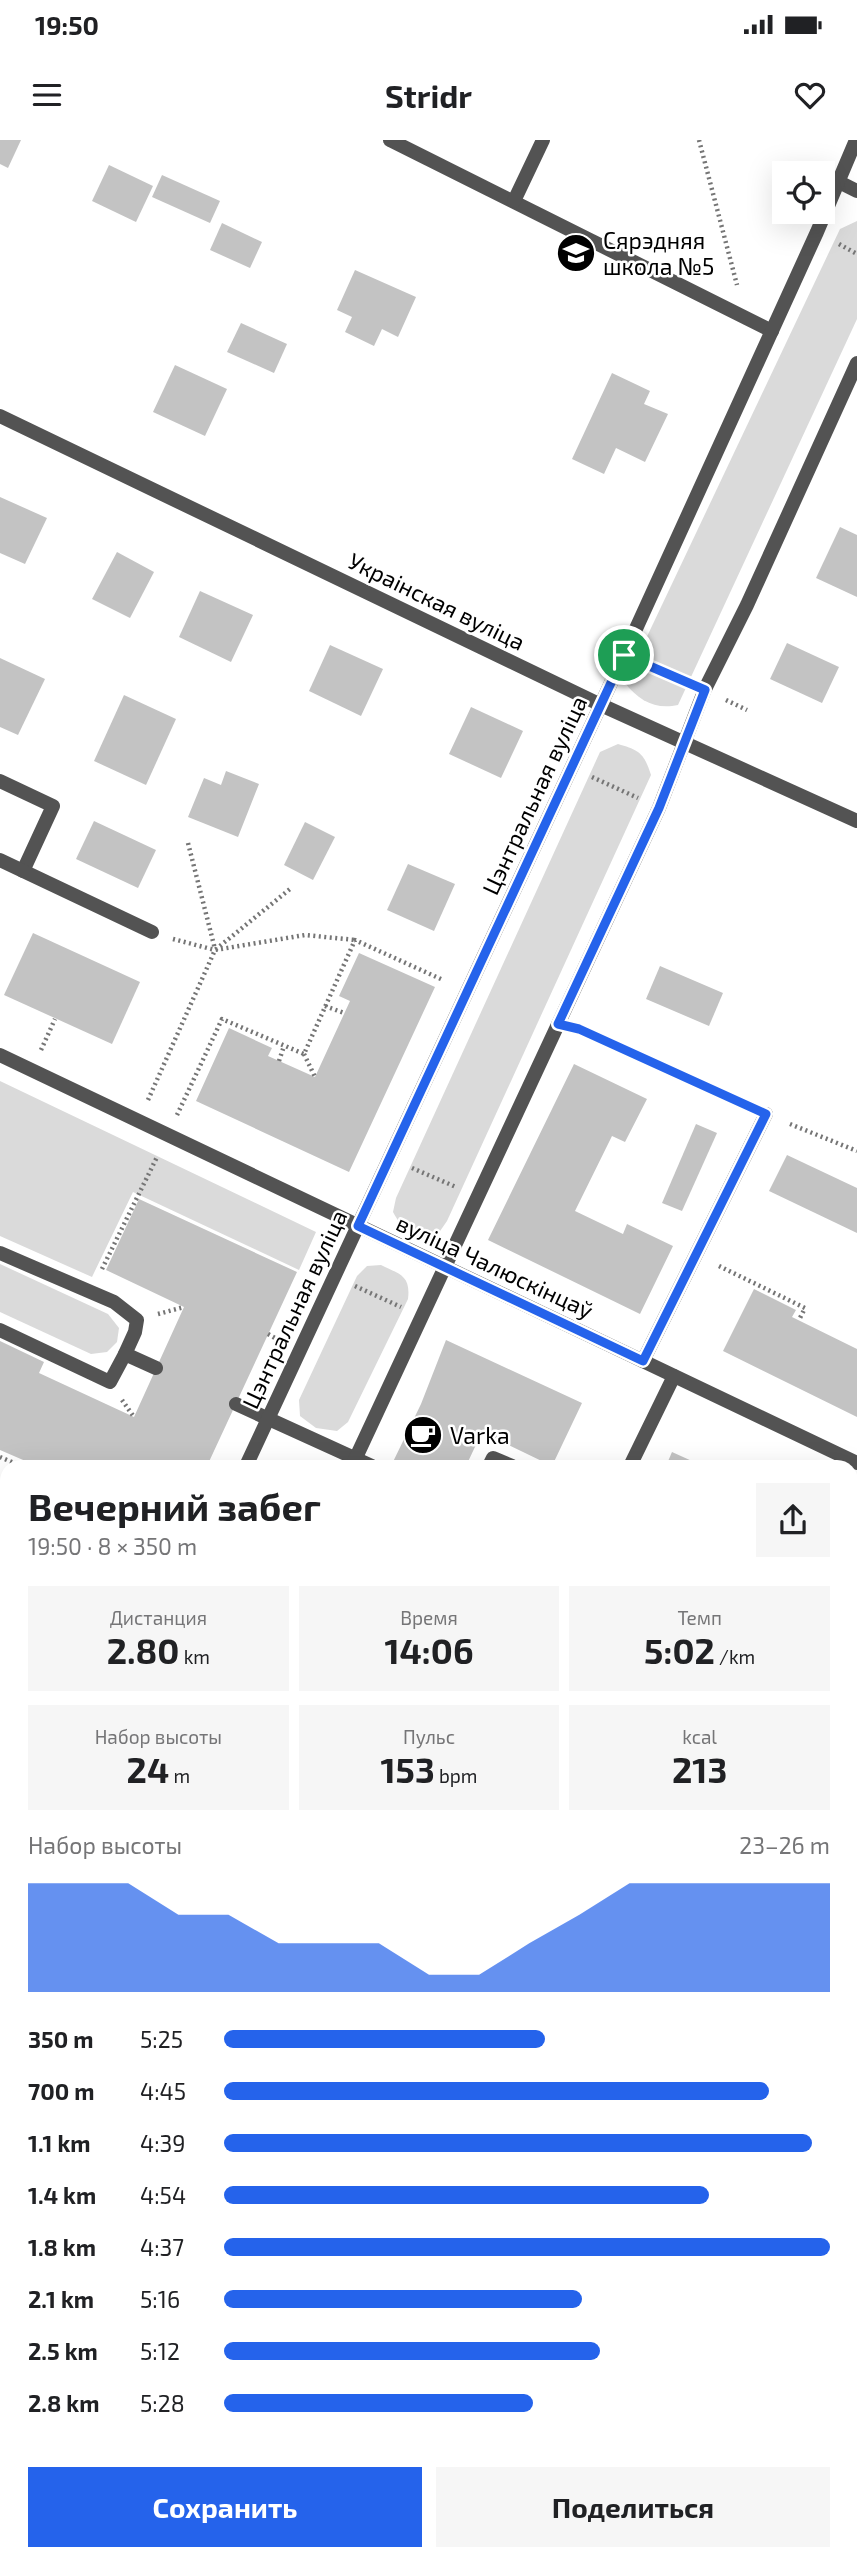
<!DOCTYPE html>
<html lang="ru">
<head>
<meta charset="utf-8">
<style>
	:root { --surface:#fff; --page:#f6f6f6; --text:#202124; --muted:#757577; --accent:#2563eb }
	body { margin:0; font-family:"Exo 2",sans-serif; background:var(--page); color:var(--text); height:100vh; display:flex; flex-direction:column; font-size:26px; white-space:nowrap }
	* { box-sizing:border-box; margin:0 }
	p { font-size:23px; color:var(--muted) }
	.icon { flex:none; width:38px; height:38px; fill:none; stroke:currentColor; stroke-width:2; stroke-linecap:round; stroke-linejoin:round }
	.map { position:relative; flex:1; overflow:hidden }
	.panel { position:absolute; left:0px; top:1320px; width:858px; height:1101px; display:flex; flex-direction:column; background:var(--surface); border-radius:21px 21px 0 0; box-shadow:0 7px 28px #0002 }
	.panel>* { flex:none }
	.buttons { position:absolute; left:772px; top:21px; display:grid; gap:14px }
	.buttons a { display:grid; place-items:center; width:63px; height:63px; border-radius:0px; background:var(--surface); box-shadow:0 7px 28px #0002; font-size:35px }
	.pin { position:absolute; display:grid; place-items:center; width:60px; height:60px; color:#fff; margin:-30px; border:4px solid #fff; border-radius:50%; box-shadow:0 2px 7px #0007 }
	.round { display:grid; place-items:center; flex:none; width:74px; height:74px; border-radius:0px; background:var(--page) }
	.overview { display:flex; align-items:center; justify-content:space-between; height:119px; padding:0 28px }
	h1 { font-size:38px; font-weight:700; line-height:52px }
	.metrics { display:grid; grid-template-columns:repeat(3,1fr); gap:10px; height:119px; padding:7px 28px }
	.metrics div { display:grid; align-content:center; border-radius:0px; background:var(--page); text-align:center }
	.metrics b { font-size:35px; font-weight:700 }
	.metrics small { font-size:19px; font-weight:400 }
	.metrics p { font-size:19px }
	.chart { height:196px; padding:14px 28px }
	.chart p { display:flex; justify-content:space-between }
	.chart svg { width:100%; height:126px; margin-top:7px; fill:var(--accent); opacity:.7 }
	.cta { display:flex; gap:14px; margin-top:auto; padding:14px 28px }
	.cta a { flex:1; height:80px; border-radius:0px; background:var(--accent); color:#fff; font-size:28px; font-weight:700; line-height:80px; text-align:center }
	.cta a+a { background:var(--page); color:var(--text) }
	ul { padding:0 28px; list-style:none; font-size:23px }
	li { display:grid; grid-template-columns:112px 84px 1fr; align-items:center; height:52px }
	li i { height:18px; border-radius:9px; background:var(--accent) }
	.status { display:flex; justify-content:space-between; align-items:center; height:49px; padding:0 35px; background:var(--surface); direction:ltr }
	.status svg { height:19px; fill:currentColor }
	header { display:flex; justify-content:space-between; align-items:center; height:91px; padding:0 28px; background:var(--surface); font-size:32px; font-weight:700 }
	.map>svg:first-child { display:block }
</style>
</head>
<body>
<div class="status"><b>19:50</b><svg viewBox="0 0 49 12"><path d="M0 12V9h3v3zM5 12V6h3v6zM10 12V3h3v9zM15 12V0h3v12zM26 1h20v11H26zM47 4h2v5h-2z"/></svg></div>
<header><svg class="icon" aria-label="menu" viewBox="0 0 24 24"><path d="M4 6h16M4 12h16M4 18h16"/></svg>Stridr<svg class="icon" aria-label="heart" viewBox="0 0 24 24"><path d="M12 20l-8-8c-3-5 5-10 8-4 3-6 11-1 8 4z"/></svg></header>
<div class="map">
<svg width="857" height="2420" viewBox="0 0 857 2420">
	<rect width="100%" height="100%" fill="#fff"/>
	<g fill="#dadada">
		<path d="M857 81V179L678 565C656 570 639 561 625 543L840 89Z"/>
		<path d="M618 604C639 610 644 613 651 635L447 1081 438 1094C414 1097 404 1093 393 1072L396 1058 600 612Z"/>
		<polygon points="0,941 316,1092 299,1130 133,1052 92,1137 0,1096"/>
		<polygon points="0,1124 108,1174 119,1188 117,1202 107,1212 91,1214 0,1172"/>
		<path d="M381 1125C399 1134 411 1135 408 1159L348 1282 337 1291 316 1288 300 1276 299 1260 357 1136 367 1126Z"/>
		<polygon points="851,1510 857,1513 857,1633 851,1630"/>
		<polygon points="0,1808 7,1812 7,1937 0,1926"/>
		<polygon points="851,1940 857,1943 857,2005 851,2002"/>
		<polygon points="850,2187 857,2190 857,2277 851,2274"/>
		<polygon points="286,2413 730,2413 725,2420 287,2420"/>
	</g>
	<g fill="#c3c3c3">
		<polygon points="0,0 21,0 8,28 0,24"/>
		<polygon points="109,25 153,46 136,82 92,61"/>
		<polygon points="162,35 220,61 210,83 152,57"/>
		<polygon points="222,83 262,102 250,128 210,110"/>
		<polygon points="355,130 416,157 398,197 382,189 374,206 345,192 352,177 337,170"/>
		<polygon points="241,183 287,204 274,233 227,212"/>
		<polygon points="175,225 227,249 205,296 153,272"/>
		<polygon points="612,233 650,251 644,264 668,274 645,322 616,308 604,334 572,319"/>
		<polygon points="0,357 47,378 25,424 0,413"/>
		<polygon points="840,387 857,395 857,457 816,438"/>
		<polygon points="117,412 154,432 130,478 92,459"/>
		<polygon points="200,451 253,475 231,522 179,497"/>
		<polygon points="787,503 839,527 822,563 770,539"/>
		<polygon points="330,505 383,529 361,576 309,551"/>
		<polygon points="0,518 45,539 18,595 0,587"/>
		<polygon points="124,555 176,579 146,645 94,621"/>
		<polygon points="471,567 523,591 501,638 449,614"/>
		<polygon points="226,631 259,644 238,697 188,677 204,638 221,645"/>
		<polygon points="94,681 156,710 138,748 76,719"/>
		<polygon points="305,682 335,697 313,740 284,725"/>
		<polygon points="408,724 455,744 434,791 387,770"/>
		<polygon points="33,793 140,842 112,904 4,855"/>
		<polygon points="359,813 435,847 349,1032 196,961 229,888 272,908 268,916 315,937 350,861 339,856"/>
		<polygon points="660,826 723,853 709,886 646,859"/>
		<polygon points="574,924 647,959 625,1002 612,996 575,1071 623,1094 627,1084 673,1106 640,1174 488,1100"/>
		<polygon points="696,984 717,993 682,1071 662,1063"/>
		<polygon points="787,1015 857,1048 857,1093 769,1051"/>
		<polygon points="139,1059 297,1132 207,1326 37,1326 0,1310 0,1201 44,1222 39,1233 134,1277 184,1167 106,1130"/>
		<polygon points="754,1149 796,1170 792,1177 857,1209 857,1277 723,1211"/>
		<polygon points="446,1200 582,1263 552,1326 482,1292 466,1326 391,1326 421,1264"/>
		<polygon points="672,1312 703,1326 666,1326"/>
		<polygon points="850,1395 857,1398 857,1477 850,1474"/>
		<polygon points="0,2160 7,2184 7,2241 0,2242"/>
		<polygon points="850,2368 857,2371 857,2420 798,2420 801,2413 850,2413"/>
		<polygon points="7,2389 7,2413 63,2413 65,2420 0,2420 0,2391"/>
	</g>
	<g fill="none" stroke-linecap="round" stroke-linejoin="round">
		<g stroke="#757575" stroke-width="4.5" stroke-dasharray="2 3.5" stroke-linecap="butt">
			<polyline points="699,0 737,145"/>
			<polyline points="839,104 857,114"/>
			<polyline points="646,525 683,540"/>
			<polyline points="726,560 747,570"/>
			<polyline points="592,637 638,658"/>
			<polyline points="188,703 215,809"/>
			<polyline points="173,799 215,810 305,795 355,800"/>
			<polyline points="325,866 344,873"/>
			<polyline points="582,890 743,964"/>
			<polyline points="41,910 55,879"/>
			<polyline points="304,914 315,937"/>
			<polyline points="279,921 284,906"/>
			<polyline points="148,960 215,810 290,749"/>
			<polyline points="177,975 222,879 304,914 355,800 443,840"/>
			<polyline points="790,984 857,1011"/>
			<polyline points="412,1028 456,1047"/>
			<polyline points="719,1126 805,1168 799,1180"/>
			<polyline points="102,1129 157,1017"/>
			<polyline points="355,1146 401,1167"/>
			<polyline points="158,1174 184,1167"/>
			<polyline points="268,1194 275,1198"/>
			<polyline points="122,1260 134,1277"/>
			<polyline points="0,1317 21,1326"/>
			<polyline points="0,1384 7,1370"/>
			<polyline points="850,1841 857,1844"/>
			<polyline points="0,2011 7,2009"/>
			<polyline points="0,2069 7,2099"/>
			<polyline points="850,2300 857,2303"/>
			<polyline points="850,2341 857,2344"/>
			<polyline points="85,2413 87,2420"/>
			<polyline points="154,2413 156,2420"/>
			<polyline points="264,2413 265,2420"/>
			<polyline points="506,2413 509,2420"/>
			<polyline points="430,2420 430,2413"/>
		</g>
		<g stroke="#535353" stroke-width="14">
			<polyline points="390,0 772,191"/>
			<polyline points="514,61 543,0"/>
			<polyline points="0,641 53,666 23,731"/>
			<polyline points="0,1113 114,1162 137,1180 135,1192 125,1214"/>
			<polyline points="0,1190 110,1242 125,1214 156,1228"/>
			<polyline points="643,1221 766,974"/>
			<polyline points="236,1264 372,1326"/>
			<polyline points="489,1326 493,1318 512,1326"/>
			<polyline points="630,1326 674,1236"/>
			<polyline points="850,1486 857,1489"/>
			<polyline points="0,1528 7,1531"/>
			<polyline points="850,1658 857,1661"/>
			<polyline points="850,1743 857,1729"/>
			<polyline points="0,2303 7,2301"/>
		</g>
		<g stroke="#535353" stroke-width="14">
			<polyline points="839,42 857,51"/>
			<polyline points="0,276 601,565 857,681"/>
			<polyline points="0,720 152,792"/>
			<polyline points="0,915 857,1323"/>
			<polyline points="246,1326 624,515 817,92 856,0"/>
			<polyline points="352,1326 659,668 705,549 747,465 857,223"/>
			<polyline points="850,1918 857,1921"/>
			<polyline points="206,2413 208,2420"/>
		</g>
		<g stroke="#000" stroke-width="18">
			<polyline points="0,1662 7,1665"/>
			<polyline points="0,1759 7,1762"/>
			<polyline points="850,2057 857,2060"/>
			<polyline points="850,2154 857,2157"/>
		</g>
	</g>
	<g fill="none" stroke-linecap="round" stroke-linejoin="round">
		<g stroke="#fff" stroke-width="14">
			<polygon id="route" points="624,515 705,550 659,668 558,884 579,889 766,974 643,1221 358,1086"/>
		</g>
		<use href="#route" stroke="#2563eb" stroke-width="9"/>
	</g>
	<defs>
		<g id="school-disc" transform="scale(2.0125)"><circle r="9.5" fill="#000" stroke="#fff"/><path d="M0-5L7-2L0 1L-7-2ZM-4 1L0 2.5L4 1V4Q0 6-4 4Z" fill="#fff"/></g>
		<g id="cafe-disc" transform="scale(2.0125)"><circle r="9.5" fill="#000" stroke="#fff"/><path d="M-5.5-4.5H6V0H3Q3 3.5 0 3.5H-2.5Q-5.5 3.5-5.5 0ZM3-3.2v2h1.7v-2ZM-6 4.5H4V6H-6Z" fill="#fff"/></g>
	</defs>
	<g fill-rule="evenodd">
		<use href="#school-disc" x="576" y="113"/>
		<use href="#cafe-disc" x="423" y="1295"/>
	</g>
	<g text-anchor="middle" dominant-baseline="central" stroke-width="5" stroke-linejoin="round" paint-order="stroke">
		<g font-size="23" fill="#000" stroke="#fff" text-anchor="start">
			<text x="603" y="100">Сярэдняя<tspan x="603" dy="26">школа №5</tspan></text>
			<text x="450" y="1295">Varka</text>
		</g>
		<g font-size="23" fill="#000" stroke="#fff">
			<text transform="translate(437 461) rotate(26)">Украінская вуліца</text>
			<text transform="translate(534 655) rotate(-65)">Цэнтральная вуліца</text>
			<text transform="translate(495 1126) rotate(25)">вуліца Чалюскінцаў</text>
			<text transform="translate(294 1169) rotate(-65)">Цэнтральная вуліца</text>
		</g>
	</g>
</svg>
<div class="buttons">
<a><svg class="icon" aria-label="locate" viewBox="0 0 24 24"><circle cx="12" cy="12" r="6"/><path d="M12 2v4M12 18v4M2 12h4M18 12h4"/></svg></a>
</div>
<div class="pin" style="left:624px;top:515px;background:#1e9e55"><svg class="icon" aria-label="arrive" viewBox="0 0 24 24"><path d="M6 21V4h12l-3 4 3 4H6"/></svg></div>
<section class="panel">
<div class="overview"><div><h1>Вечерний забег</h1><p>19:50 · 8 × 350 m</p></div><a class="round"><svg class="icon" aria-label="share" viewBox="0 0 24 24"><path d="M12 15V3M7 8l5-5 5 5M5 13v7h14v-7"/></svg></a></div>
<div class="metrics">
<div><p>Дистанция</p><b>2.80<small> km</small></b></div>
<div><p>Время</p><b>14:06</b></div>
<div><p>Темп</p><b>5:02<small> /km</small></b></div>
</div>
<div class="metrics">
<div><p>Набор высоты</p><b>24<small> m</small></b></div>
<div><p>Пульс</p><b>153<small> bpm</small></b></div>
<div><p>kcal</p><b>213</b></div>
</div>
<div class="chart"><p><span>Набор высоты</span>23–26 m</p>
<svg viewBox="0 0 160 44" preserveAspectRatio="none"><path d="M0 44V6L10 6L20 6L30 17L40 17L50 27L60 27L70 27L80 38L90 38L100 27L110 17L120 6L130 6L140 6L150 6L160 6V44z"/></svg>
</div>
<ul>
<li><b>350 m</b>5:25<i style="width:53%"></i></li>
<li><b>700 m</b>4:45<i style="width:90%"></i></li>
<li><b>1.1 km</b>4:39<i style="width:97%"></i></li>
<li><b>1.4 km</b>4:54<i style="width:80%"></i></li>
<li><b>1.8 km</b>4:37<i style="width:100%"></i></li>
<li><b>2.1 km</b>5:16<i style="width:59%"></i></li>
<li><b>2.5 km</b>5:12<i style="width:62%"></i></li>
<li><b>2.8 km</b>5:28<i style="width:51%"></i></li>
</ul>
<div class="cta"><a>Сохранить</a><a>Поделиться</a></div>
</section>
</div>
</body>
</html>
